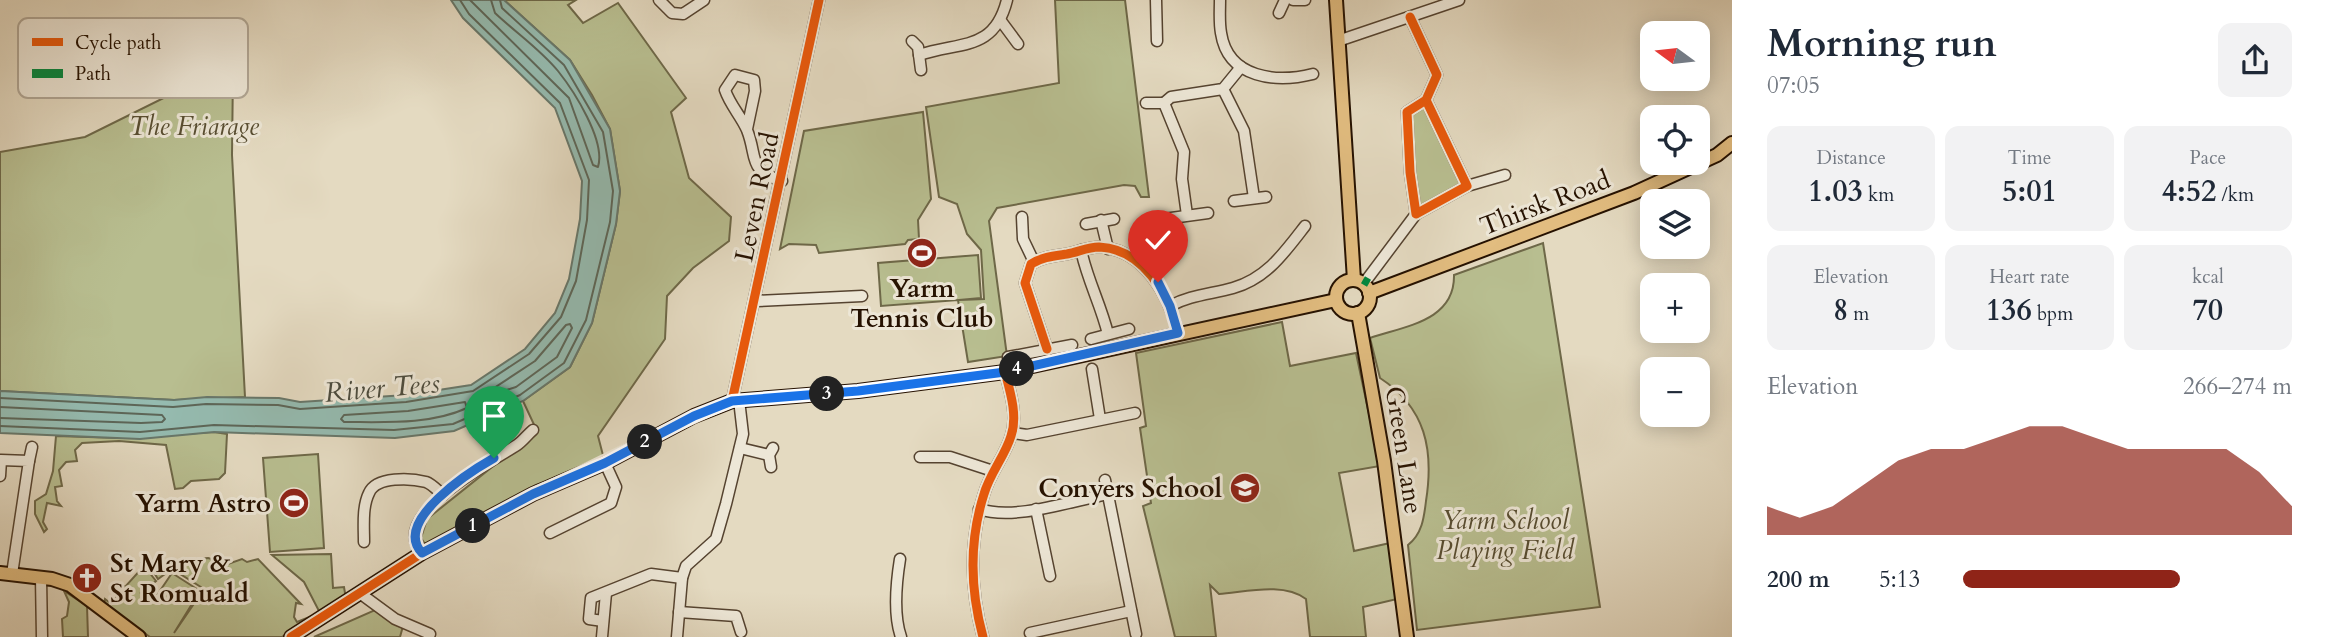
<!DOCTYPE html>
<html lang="en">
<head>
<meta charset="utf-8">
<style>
	:root { --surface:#fff; --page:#f2f2f3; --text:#1f2937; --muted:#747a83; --accent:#8f2418 }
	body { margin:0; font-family:Cardo,serif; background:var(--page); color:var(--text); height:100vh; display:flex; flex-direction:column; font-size:26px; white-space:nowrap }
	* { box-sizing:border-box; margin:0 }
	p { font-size:23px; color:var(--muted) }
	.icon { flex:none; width:38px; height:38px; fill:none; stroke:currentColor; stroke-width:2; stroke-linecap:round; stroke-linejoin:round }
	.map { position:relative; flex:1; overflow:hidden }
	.drawer { display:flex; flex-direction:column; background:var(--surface); width:595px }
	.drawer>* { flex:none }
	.needle { width:46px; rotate:285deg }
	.controls { position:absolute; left:1640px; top:21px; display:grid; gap:14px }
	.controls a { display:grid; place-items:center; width:70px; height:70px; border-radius:14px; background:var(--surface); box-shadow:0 4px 18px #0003; font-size:35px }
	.pin { position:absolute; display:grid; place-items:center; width:60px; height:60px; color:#fff; margin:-72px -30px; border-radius:50% 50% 50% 0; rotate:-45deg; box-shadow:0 0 7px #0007 }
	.pin .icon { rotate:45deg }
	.km { position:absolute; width:35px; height:35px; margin:-18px; border-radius:50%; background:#222; color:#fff; font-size:19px; line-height:35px; text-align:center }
	.round { display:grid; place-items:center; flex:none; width:74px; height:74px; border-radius:14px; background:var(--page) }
	.head { display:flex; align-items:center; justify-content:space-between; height:119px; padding:0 35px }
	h1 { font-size:38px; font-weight:600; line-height:52px }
	.stats { display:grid; grid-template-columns:repeat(3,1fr); gap:10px; height:119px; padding:7px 35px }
	.stats div { display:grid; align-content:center; border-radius:14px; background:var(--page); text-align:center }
	.stats b { font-size:30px; font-weight:600 }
	.stats small { font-size:19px; font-weight:400 }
	.stats p { font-size:19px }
	.chart { height:196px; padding:14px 35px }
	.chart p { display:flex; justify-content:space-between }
	.chart svg { width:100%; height:126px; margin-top:7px; fill:var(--accent); opacity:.7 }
	ul { padding:0 35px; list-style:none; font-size:23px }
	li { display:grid; grid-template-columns:112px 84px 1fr; align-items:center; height:52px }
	li i { height:18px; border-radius:9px; background:var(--accent) }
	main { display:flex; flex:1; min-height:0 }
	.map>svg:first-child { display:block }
</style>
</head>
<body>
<main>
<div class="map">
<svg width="1732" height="637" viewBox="0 0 1732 637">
	<rect width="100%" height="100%" fill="#e4dac1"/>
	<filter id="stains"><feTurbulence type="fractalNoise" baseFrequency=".00286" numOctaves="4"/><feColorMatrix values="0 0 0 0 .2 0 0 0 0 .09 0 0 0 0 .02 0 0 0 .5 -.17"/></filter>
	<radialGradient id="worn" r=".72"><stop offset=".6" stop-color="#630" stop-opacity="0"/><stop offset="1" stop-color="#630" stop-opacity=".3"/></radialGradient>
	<g fill="#b8be90" stroke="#6e6848" stroke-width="2">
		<polygon points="504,0 576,0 568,5 583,23 618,3 686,98 671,112 689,178 731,217 729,241 693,268 667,296 665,339 598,436 605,463 536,485 427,547 421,538 427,519 537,431 523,401 570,367 592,323 616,224 620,191 610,129 592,95 570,60"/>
		<polygon points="1055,0 1125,0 1149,197 1141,197 1135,186 1124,185 997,208 989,221 1007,356 968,362 958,300 881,306 878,263 978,255 981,298 959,300 984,299 981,250 967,234 957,204 939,197 926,107 1059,83"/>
		<polygon points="233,70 232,155 245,397 174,400 0,391 0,152 85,137 216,72"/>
		<polygon points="1425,106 1461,184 1422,207 1416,207 1409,112"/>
		<polygon points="923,112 931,199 918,220 919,239 908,240 905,244 819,253 816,245 789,244 780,249 804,131"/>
		<path d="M1543 243 1600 607 1417 630 1408 545C1422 534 1424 518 1426 501 1434 450 1426 408 1380 378L1370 338C1405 326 1455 321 1454 275Z"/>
		<path d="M1282 322 1290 366 1356 353 1380 466 1339 473 1354 551 1390 543 1397 599 1363 607 1366 637H1310L1306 599C1283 582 1246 592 1219 594L1210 585 1216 637H1175L1143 506 1151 503 1140 428 1146 426 1136 353Z"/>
		<polygon points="214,432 227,434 225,473 219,479 191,481 183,488 175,489 166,445 119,441 82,443 75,450 77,461 66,462 59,470 62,486 55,487 57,501 61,506 47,503 43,522 47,529 44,532 35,514 35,501 46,494 53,471 56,436 120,438"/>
		<polygon points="318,454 324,548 270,552 263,458"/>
		<polygon points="331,554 333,588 344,587 346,599 320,613 304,582 272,555"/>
		<polygon points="208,558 228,564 242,559 247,562 258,559 301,604 296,603 294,617 297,622 312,616 282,637 150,637 104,604 105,599 110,603 121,591 117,587 120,583 125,587 144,566 141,562 156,581 141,593 153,601 172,573 200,591 174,633 204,589 172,569 158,579 148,563"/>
		<polygon points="64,591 87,606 88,637 63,637 62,619 67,616 69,602"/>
		<polygon points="375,610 403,626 400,637 314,637"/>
	</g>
	<polygon fill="#95bbb0" stroke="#68776a" stroke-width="2" points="451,0 504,0 570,60 610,129 620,191 616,224 592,323 570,367 523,401 454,431 395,438 214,432 140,439 0,433 0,391 174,400 207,397 279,398 300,402 406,395 471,385 525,349 555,313 569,279 580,219 582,181 555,108 463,18"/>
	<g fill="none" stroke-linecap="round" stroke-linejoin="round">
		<g stroke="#5d6658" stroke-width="2">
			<path d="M470 0 569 98 593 165 598 167C606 141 574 91 558 71 540 49 515 32 495 13L491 0"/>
			<polygon points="566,325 570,324 572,328 557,357 516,387 491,395 491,390 535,361"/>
			<polyline points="0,398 173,407 206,404 278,405 300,409 406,402 473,391 529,354 561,317 576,281 587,220 589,180 560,103 469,14 460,0"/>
			<path d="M465 402 467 408C430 425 384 422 344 422L341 419 344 415 408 411Z"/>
			<polyline points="0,407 162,415 165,419 162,422 141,423 0,418"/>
			<polyline points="0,426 140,432 214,425 394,430 453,424 520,395 564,363 586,320 610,222 613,191 603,132 564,65 502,8 500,0"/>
		</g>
		<g stroke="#554330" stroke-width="13">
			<g id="minor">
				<polyline points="659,0 672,13 683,14 704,0"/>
				<polyline points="1156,0 1157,41"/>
				<path d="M1220 0C1220 11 1219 22 1221 33 1228 79 1277 83 1313 74"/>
				<polyline points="1293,0 1305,0"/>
				<polyline points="1279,13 1285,0"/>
				<polyline points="1410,17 1437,75 1426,100 1407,112 1410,172 1416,214 1467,186 1426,100"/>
				<polyline points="1001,21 1018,44"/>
				<polyline points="912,41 918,47 921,70"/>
				<polyline points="1338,41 1459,0"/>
				<path d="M919 55C960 41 994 52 1007 0"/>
				<polyline points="1223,89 1244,131 1254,198"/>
				<polyline points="1146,103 1164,103"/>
				<path d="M747 129 755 91 754 80 735 75 725 90C730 105 741 116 747 130 758 158 747 170 782 181"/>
				<polyline points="1467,186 1505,175"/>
				<polyline points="1234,201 1266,197"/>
				<polyline points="1187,215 1182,179 1184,152 1164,103 1171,97 1223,89 1241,67"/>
				<polyline points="1022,217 1023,239 1034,262"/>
				<polyline points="1164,219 1208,213"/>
				<polyline points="1101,220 1108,249"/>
				<polyline points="1086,224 1114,219"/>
				<path d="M1081 250C1087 279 1101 305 1108 334"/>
				<polyline points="1368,278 1416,214"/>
				<polyline points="756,301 862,296"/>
				<path d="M1170 306C1190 295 1212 294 1233 288 1267 278 1284 253 1305 226"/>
				<polyline points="1091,339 1129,329"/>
				<path d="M1047 349 1025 283 1031 264C1042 257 1054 256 1067 254 1078 252 1088 247 1099 247 1144 249 1169 295 1178 333"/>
				<polyline points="1008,357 1072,345"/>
				<polyline points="1092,369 1100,419"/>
				<polyline points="732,401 819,0"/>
				<polyline points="1013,433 1027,435 1135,413"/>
				<polyline points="740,448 769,455"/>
				<polyline points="920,457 950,457 993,471"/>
				<polyline points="29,461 32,447"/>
				<polyline points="771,467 769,455 773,448"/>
				<polyline points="0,476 1,460 29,461 12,574"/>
				<polyline points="1105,480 1136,634"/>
				<path d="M979 509C1015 521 1070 501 1108 494"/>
				<polyline points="1036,509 1050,576"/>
				<polyline points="550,533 611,503 616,487 605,463"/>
				<path d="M364 542C364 527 362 507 369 493 376 476 411 478 426 482 432 484 438 491 443 495"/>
				<path d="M422 553C387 515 493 461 517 445 523 441 527 435 533 430"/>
				<path d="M900 559C896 584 893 614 901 637"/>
				<polyline points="41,578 42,637"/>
				<polyline points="361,594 395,619 430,634"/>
				<polyline points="679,612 736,616 741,632"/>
				<polyline points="603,621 589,619 591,598 651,574 682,578"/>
				<polyline points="1030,633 1131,611"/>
				<polyline points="602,637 606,593"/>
				<polyline points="677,637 682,578 686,566 716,539 726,504 743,434 739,400"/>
				<path d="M983 637C970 589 969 541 984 494 990 473 1005 456 1011 436 1018 416 1010 391 1005 372"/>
			</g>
		</g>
		<g stroke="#251100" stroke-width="16">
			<g id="major">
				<polyline points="1336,0 1354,280"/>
				<circle cx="1353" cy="297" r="17"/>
				<polyline points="1369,293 1634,193 1717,155 1732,143"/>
				<polyline points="1358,313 1384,461 1407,637"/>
				<polyline points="0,573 52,579 70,585 139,637"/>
				<polyline points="291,637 422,553 533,494 605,463 694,416 732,401 858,391 1005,372 1336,300"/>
			</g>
		</g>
		<use href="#minor" stroke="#ede7d7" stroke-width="10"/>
		<use href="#major" stroke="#e2bd80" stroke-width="12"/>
		<polyline stroke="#00873e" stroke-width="7" stroke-dasharray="14 7" stroke-linecap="butt" points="1364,285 1368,278"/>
		<g stroke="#ede7d7" stroke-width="13">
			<g id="cycleway">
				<polyline points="1410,17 1437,75 1426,100 1407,112 1410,172 1416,214 1467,186 1426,100"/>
				<path d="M1047 349 1025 283 1031 264C1042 257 1054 256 1067 254 1078 252 1088 247 1099 247 1144 249 1169 295 1178 333"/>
				<path d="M533 494C600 465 664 428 732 401L819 0"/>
				<polyline points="291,637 422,553"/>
				<path d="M983 637C970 589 969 541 984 494 990 473 1005 456 1011 436 1018 416 1010 391 1005 372"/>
			</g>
		</g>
		<use href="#cycleway" stroke="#e8590c" stroke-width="9"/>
	</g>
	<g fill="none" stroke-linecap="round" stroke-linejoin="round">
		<g stroke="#fff" stroke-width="14">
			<path id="route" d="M494 458C471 471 392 521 422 553L533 494 605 463 694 416 732 401 858 391 1005 372 1178 333 1170 306 1158 282"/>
		</g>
		<use href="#route" stroke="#1a73e8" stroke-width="9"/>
	</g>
	<defs>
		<g id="stadium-disc" transform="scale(1.575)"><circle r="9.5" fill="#8f2418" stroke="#ede7d7"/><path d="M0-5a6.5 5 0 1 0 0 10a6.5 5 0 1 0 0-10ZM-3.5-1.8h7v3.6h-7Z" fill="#fff"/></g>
		<g id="school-disc" transform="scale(1.575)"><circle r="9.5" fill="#8f2418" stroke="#ede7d7"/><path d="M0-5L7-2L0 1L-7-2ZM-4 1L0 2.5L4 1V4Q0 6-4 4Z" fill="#fff"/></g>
		<g id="church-disc" transform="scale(1.575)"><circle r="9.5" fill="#8f2418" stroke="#ede7d7"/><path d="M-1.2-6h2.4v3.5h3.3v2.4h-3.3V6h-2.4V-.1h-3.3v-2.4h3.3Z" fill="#fff"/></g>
	</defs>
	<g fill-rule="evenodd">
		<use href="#stadium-disc" x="922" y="253"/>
		<use href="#school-disc" x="1245" y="488"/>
		<use href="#stadium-disc" x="294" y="503"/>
		<use href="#church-disc" x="87" y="578"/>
	</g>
	<g text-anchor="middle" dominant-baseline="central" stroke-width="6" stroke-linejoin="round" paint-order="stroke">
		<g font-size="26" font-style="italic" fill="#584e32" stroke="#ede7d7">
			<text x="194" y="126">The Friarage</text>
			<text x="1505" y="520">Yarm School<tspan x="1505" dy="30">Playing Field</tspan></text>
		</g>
		<g font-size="26" fill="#251100" stroke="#ede7d7">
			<text transform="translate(757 197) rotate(-78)">Leven Road</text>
			<text transform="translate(1545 203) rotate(-21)">Thirsk Road</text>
			<text transform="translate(1404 450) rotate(81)">Green Lane</text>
		</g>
		<g font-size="26" font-weight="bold" fill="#251100" stroke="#ede7d7" text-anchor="end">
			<text x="922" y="288" text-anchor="middle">Yarm<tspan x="922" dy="30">Tennis Club</tspan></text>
			<text x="1222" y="488">Conyers School</text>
			<text x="271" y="503">Yarm Astro</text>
			<text x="110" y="563" text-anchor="start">St Mary &amp;<tspan x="110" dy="30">St Romuald</tspan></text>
		</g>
		<g font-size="28" font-style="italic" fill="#4c4c3e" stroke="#ede7d7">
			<text transform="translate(382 388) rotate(-5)">River Tees</text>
		</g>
	</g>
	<rect x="18" y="18" width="230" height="80" rx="10" fill="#ede7d7" stroke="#b1a796" stroke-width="2"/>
	<rect x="32" y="38" width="31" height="8" fill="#e8590c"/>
	<rect x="32" y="69" width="31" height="9" fill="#00873e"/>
	<g font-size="19" fill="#251100">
		<text x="75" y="49">Cycle path</text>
		<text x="75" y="80">Path</text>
	</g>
	<rect width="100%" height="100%" filter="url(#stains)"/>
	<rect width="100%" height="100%" fill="url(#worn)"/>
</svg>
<div class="controls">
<a><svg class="needle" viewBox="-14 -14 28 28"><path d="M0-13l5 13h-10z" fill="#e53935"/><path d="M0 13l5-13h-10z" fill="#747a83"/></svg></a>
<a><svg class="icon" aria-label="locate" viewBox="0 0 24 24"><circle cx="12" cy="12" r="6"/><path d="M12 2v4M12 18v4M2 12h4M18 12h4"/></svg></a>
<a><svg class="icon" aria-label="layers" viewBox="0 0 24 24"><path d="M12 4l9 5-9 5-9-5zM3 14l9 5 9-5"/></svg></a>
<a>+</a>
<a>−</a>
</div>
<div class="pin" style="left:494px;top:458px;background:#1e9e55"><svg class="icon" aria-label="arrive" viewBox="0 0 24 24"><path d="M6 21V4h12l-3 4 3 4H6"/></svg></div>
<div class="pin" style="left:1158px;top:282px;background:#d93025"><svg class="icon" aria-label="check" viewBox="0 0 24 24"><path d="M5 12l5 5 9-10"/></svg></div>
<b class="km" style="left:473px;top:526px">1</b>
<b class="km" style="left:645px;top:442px">2</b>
<b class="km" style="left:827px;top:394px">3</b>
<b class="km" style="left:1017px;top:369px">4</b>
</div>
<section class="drawer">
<div class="head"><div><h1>Morning run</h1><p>07:05</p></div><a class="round"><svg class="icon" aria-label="share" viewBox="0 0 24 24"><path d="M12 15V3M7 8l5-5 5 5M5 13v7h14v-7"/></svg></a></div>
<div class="stats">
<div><p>Distance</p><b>1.03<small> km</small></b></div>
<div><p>Time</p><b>5:01</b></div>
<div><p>Pace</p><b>4:52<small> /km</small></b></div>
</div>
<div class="stats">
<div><p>Elevation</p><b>8<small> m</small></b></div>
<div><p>Heart rate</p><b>136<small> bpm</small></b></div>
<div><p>kcal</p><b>70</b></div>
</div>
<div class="chart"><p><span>Elevation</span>266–274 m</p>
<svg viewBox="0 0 160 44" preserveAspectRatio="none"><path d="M0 44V34L10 38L20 34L30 26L40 18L50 14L60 14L70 10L80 6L90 6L100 10L110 14L120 14L130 14L140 14L150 22L160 34V44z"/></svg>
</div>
<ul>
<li><b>200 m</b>5:13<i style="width:66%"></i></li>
</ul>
</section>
</main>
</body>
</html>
